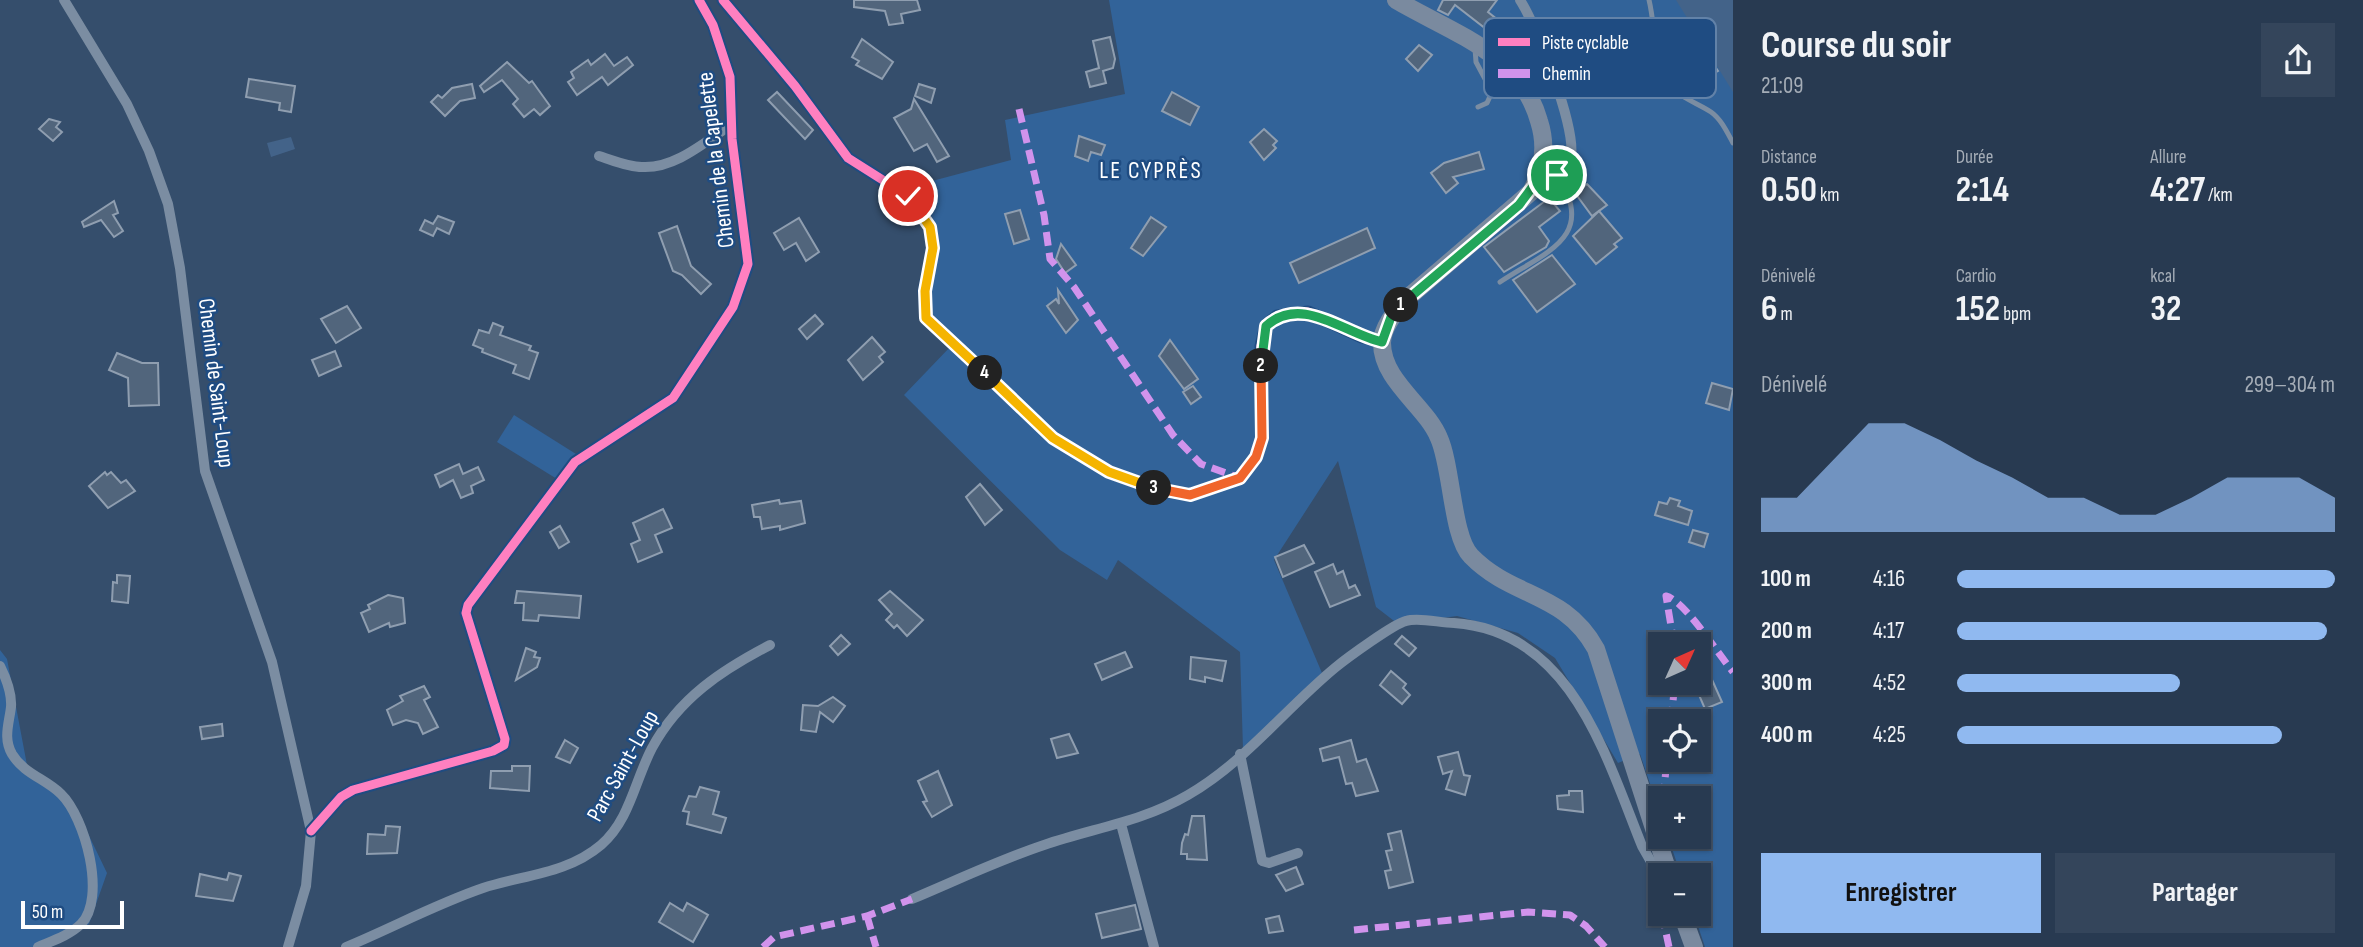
<!DOCTYPE html>
<html lang="fr">
<head>
<meta charset="utf-8">
<style>
	:root { --surface:#283a51; --page:#34455b; --text:#f1f3f6; --muted:#a5adb7; --line:#445468; --accent:#90b9f0 }
	body { margin:0; font-family:"Sofia Sans Condensed",sans-serif; background:var(--page); color:var(--text); height:100vh; display:flex; flex-direction:column; font-size:26px; white-space:nowrap }
	* { box-sizing:border-box; margin:0 }
	p { font-size:23px; color:var(--muted) }
	.icon { flex:none; width:38px; height:38px; fill:none; stroke:currentColor; stroke-width:2; stroke-linecap:round; stroke-linejoin:round }
	.map { position:relative; flex:1; overflow:hidden }
	.panel { display:flex; flex-direction:column; background:var(--surface); width:630px }
	.panel>* { flex:none }
	.needle { width:46px; rotate:45deg }
	.fabs { position:absolute; left:1648px; top:632px; display:grid; gap:14px }
	.fabs a { display:grid; place-items:center; width:63px; height:63px; border-radius:0px; background:var(--surface); box-shadow:0 2px 5px #0004,0 0 0 2px var(--line); font-size:35px }
	.scale { position:absolute; left:21px; bottom:18px; width:103px; box-sizing:border-box; padding-left:7px; border:4px solid #fff; border-top:0; font-size:19px; line-height:24px; white-space:nowrap; color:#fff; -webkit-text-stroke:5px #1f4c82; paint-order:stroke }
	.pin { position:absolute; display:grid; place-items:center; width:60px; height:60px; color:#fff; margin:-30px; border:4px solid #fff; border-radius:50%; box-shadow:0 2px 7px #0007 }
	.km { position:absolute; width:35px; height:35px; margin:-18px; border-radius:50%; background:#222; color:#fff; font-size:19px; line-height:35px; text-align:center }
	.round { display:grid; place-items:center; flex:none; width:74px; height:74px; border-radius:0px; background:var(--page) }
	.head { display:flex; align-items:center; justify-content:space-between; height:119px; padding:0 28px }
	h1 { font-size:38px; font-weight:700; line-height:52px }
	.stats { display:grid; grid-template-columns:repeat(3,1fr); gap:10px; height:119px; padding:7px 28px }
	.stats div { display:grid; align-content:center }
	.stats b { font-size:35px; font-weight:700 }
	.stats small { font-size:19px; font-weight:400 }
	.stats p { font-size:19px }
	.chart { height:196px; padding:14px 28px }
	.chart p { display:flex; justify-content:space-between }
	.chart svg { width:100%; height:126px; margin-top:7px; fill:var(--accent); opacity:.7 }
	.action { display:flex; gap:14px; margin-top:auto; padding:14px 28px }
	.action a { flex:1; height:80px; border-radius:0px; background:var(--accent); color:#111; font-size:28px; font-weight:700; line-height:80px; text-align:center }
	.action a+a { background:var(--page); color:var(--text) }
	ul { padding:0 28px; list-style:none; font-size:23px }
	li { display:grid; grid-template-columns:112px 84px 1fr; align-items:center; height:52px }
	li i { height:18px; border-radius:9px; background:var(--accent) }
	main { display:flex; flex:1; min-height:0 }
	.map>svg:first-child { display:block }
</style>
</head>
<body>
<main>
<div class="map">
<svg width="1733" height="947" viewBox="0 0 1733 947">
	<rect width="100%" height="100%" fill="#354e6c"/>
	<g fill="#326399" fill-rule="evenodd">
		<path d="M1109 0H1733V947H1705L1694 914H1699V875H1681L1668 837 1699 836V798H1661V816L1640 754 1618 763 1555 658 1518 633 1457 616 1398 624 1376 607 1338 461 1274 560 1322 673 1243 749 1240 652 1118 560 1107 580 1060 550 904 395 952 345 920 304 932 236 902 189 1011 160 1005 120 1125 94ZM1661 644H1699V682H1661ZM1661 721H1699V760H1661Z"/>
		<polygon points="514,415 576,454 557,479 497,442"/>
		<polygon points="0,650 7,659 27,765 79,815 107,873 89,924 51,947 0,947"/>
	</g>
	<g fill="#436389">
		<polygon points="1676,0 1733,0 1733,92"/>
		<polygon points="291,137 295,149 271,157 267,143"/>
	</g>
	<g fill="#51657c" stroke="#8f9eb0" stroke-width="2">
		<polygon points="854,0 917,0 920,10 901,14 903,23 889,25 885,11 854,7"/>
		<polygon points="1443,0 1497,0 1488,12 1508,28 1499,39 1455,5 1448,15 1438,10"/>
		<polygon points="1110,37 1115,59 1113,68 1103,71 1106,83 1090,87 1086,72 1099,68 1093,41"/>
		<polygon points="862,39 893,62 882,79 856,65 859,61 852,57"/>
		<polygon points="1419,45 1432,55 1418,71 1406,59"/>
		<polygon points="605,54 614,66 627,57 633,65 608,85 602,77 577,95 568,82 574,78 571,72 588,60 591,65"/>
		<polygon points="507,62 529,83 532,81 550,106 540,115 534,109 524,117 513,104 518,99 502,80 484,92 480,86"/>
		<polygon points="1712,62 1718,71 1694,85 1687,76"/>
		<polygon points="249,79 295,86 291,112 279,110 280,103 246,97"/>
		<polygon points="472,84 475,98 460,101 445,116 431,102 438,95 442,98 452,88"/>
		<polygon points="919,84 935,89 931,103 915,96"/>
		<polygon points="777,92 813,130 805,139 768,100"/>
		<polygon points="1172,92 1199,107 1190,125 1162,111"/>
		<polygon points="914,99 949,156 937,162 927,144 914,151 894,118 911,109"/>
		<polygon points="49,119 60,122 56,127 62,132 53,141 39,129"/>
		<polygon points="1264,129 1277,141 1273,145 1276,148 1264,160 1250,142"/>
		<polygon points="1079,136 1105,145 1101,155 1091,152 1088,161 1075,156"/>
		<polygon points="1479,152 1484,169 1453,177 1458,183 1446,193 1431,173 1444,163"/>
		<polygon points="1587,184 1607,205 1592,216 1575,193"/>
		<polygon points="1549,198 1560,211 1539,227 1549,241 1546,247 1504,272 1484,247"/>
		<polygon points="114,201 118,213 113,215 123,231 114,237 101,220 84,227 82,222"/>
		<polygon points="1020,210 1029,239 1014,244 1005,214"/>
		<polygon points="1599,211 1622,238 1614,244 1617,247 1596,264 1573,236"/>
		<polygon points="438,216 454,222 449,234 437,228 433,236 420,230 425,220 433,224"/>
		<polygon points="1151,217 1166,227 1143,256 1131,248"/>
		<polygon points="799,218 819,252 806,261 796,243 784,250 774,233"/>
		<polygon points="677,226 691,266 711,284 701,294 682,275 673,271 659,233"/>
		<polygon points="1367,228 1375,248 1299,283 1290,263"/>
		<polygon points="1061,244 1076,265 1065,273 1056,259"/>
		<polygon points="1552,255 1575,284 1537,312 1513,280"/>
		<polygon points="1058,290 1078,320 1066,333 1047,306 1056,299 1059,304"/>
		<polygon points="347,306 361,328 336,343 321,319"/>
		<polygon points="815,315 823,324 807,339 799,329"/>
		<polygon points="493,323 503,327 500,335 531,346 529,350 538,353 529,379 513,373 516,365 482,352 483,349 473,345 479,330 489,333"/>
		<polygon points="872,337 885,352 879,357 883,362 863,380 848,360"/>
		<polygon points="1170,340 1198,379 1184,389 1159,356"/>
		<polygon points="335,351 341,366 319,376 312,360"/>
		<polygon points="117,353 142,363 158,363 159,405 129,406 128,378 109,370"/>
		<polygon points="1712,383 1733,389 1729,410 1706,403"/>
		<polygon points="1193,386 1201,397 1191,404 1183,392"/>
		<polygon points="459,464 463,474 478,467 484,480 471,486 473,493 461,498 453,480 440,487 435,475"/>
		<polygon points="105,472 107,475 111,472 121,483 126,480 135,491 108,508 89,486"/>
		<polygon points="980,484 1002,510 985,525 966,497"/>
		<polygon points="1670,498 1680,501 1678,506 1692,511 1688,525 1655,515 1659,502 1667,504"/>
		<polygon points="779,500 780,504 801,501 805,523 780,530 780,526 762,529 760,517 754,517 752,505"/>
		<polygon points="663,509 672,528 655,535 662,552 638,562 631,544 640,540 633,523"/>
		<polygon points="560,526 569,542 559,548 550,532"/>
		<polygon points="1693,530 1708,534 1704,547 1689,542"/>
		<polygon points="1304,545 1314,563 1283,577 1275,557"/>
		<polygon points="1333,564 1337,574 1343,571 1349,588 1355,585 1360,595 1330,607 1315,572"/>
		<polygon points="117,575 130,576 128,603 112,601 113,582 117,583"/>
		<polygon points="517,591 581,596 579,618 539,615 538,621 523,620 524,603 515,603"/>
		<polygon points="890,591 923,620 907,636 897,625 894,628 886,620 892,614 879,600"/>
		<polygon points="388,595 403,598 405,623 390,627 389,623 369,632 361,613 370,609 368,605"/>
		<polygon points="841,635 850,644 838,655 830,646"/>
		<polygon points="1402,636 1416,648 1409,656 1395,644"/>
		<polygon points="526,648 536,652 534,657 540,658 537,667 516,680"/>
		<polygon points="1125,652 1132,667 1102,680 1095,664"/>
		<polygon points="1191,657 1226,661 1222,681 1205,677 1205,682 1190,679"/>
		<polygon points="1391,671 1406,684 1403,688 1410,695 1402,704 1380,685"/>
		<polygon points="1709,673 1722,702 1705,709 1699,695 1703,693 1699,677"/>
		<polygon points="424,686 430,697 424,700 438,727 423,734 418,723 406,720 393,725 387,710 403,701 400,696"/>
		<polygon points="833,697 845,706 833,722 820,712 816,732 801,730 803,705 818,706"/>
		<polygon points="222,724 223,736 202,739 200,727"/>
		<polygon points="1069,734 1078,753 1057,758 1051,739"/>
		<polygon points="565,740 578,748 570,763 556,757"/>
		<polygon points="1351,740 1357,762 1366,759 1378,791 1356,796 1352,783 1346,784 1339,757 1323,761 1320,749"/>
		<polygon points="1458,752 1464,775 1470,776 1465,795 1446,789 1452,771 1443,774 1438,757"/>
		<polygon points="512,766 530,766 529,791 490,788 491,771 512,771"/>
		<polygon points="938,771 952,805 932,817 923,802 927,801 918,781"/>
		<polygon points="700,787 719,792 713,814 726,818 721,833 687,824 689,812 683,811 689,796 696,797"/>
		<polygon points="1569,791 1582,791 1583,812 1558,809 1557,796 1569,795"/>
		<polygon points="1192,816 1204,816 1207,860 1187,859 1187,854 1181,854 1182,843 1185,834 1188,835"/>
		<polygon points="386,826 400,827 397,853 367,854 368,834 385,835"/>
		<polygon points="1401,831 1413,882 1389,888 1385,871 1391,870 1386,851 1392,850 1388,834"/>
		<polygon points="1296,867 1303,884 1286,891 1276,875"/>
		<polygon points="229,873 241,876 233,901 196,896 200,874 227,880"/>
		<polygon points="670,903 683,911 687,903 708,915 693,942 659,922"/>
		<polygon points="1135,905 1141,929 1102,938 1096,914"/>
		<polygon points="1279,916 1283,931 1269,933 1266,919"/>
	</g>
	<g fill="none" stroke-linecap="round" stroke-linejoin="round">
		<g stroke="#7b8da2" stroke-width="5">
			<path d="M1649 0C1655 24 1654 60 1666 80 1676 97 1696 102 1711 112 1721 119 1727 132 1733 143"/>
			<polyline points="1475,48 1476,62 1492,92 1487,103 1478,107"/>
			<path d="M1500 282C1543 253 1599 238 1557 175"/>
		</g>
		<g stroke="#7b8da2" stroke-width="10">
			<polyline points="64,0 127,104 149,151 168,204 180,268 205,471 272,662 311,831 306,886 288,947"/>
			<polyline points="723,0 795,86 848,158 908,196 930,227 933,248 924,291 926,318 1053,438 1109,472 1160,490 1190,495 1240,478 1256,457 1262,438 1261,346 1266,325 1277,316 1308,312 1362,337 1382,342"/>
			<path d="M1520 0C1537 26 1576 127 1571 157 1570 163 1567 167 1563 172L1540 177"/>
			<path d="M599 156C612 160 628 167 642 167 675 169 706 141 732 124"/>
			<path d="M0 666C6 678 12 693 11 707 9 724 3 738 12 754 24 774 46 779 61 794 85 817 107 898 81 924 70 935 52 941 38 947"/>
			<polyline points="1240,754 1262,861 1269,863 1298,853"/>
			<polyline points="1121,824 1154,947"/>
			<polyline points="311,831 341,797 353,790 493,751 504,745 505,739 466,613 468,605 575,462 673,398 733,307 748,264 732,139 730,77 713,25 699,0"/>
			<path d="M912 899C955 881 999 860 1044 845 1093 828 1142 822 1188 795 1244 763 1286 708 1336 667 1347 658 1395 623 1406 621 1419 617 1440 623 1454 623 1571 631 1605 754 1642 846L1650 860 1666 872"/>
			<path d="M346 947C392 928 436 904 483 888 523 875 567 874 601 845 630 820 635 780 652 748 679 698 722 670 770 645"/>
		</g>
		<g stroke="#7a8a9f" stroke-width="18">
			<path d="M1396 0C1452 33 1520 53 1539 121 1547 146 1544 169 1531 192L1404 301C1395 312 1382 328 1382 343 1382 381 1426 406 1439 438 1452 467 1452 537 1471 556 1513 599 1564 591 1596 649L1669 875"/>
			<polyline points="1682,914 1694,947"/>
		</g>
		<g stroke="#d193ec" stroke-width="7" stroke-dasharray="14 7" stroke-linecap="butt">
			<polyline points="1019,109 1044,215 1050,259 1074,287 1173,435 1201,464 1240,478"/>
			<path d="M1674 644 1666 596C1685 601 1719 655 1733 672"/>
			<polyline points="1671,721 1675,682"/>
			<polyline points="1663,798 1667,760"/>
			<polyline points="1651,821 1661,808"/>
			<polyline points="1662,914 1669,947"/>
			<polyline points="867,916 876,947"/>
			<polyline points="1354,930 1528,912 1570,915 1586,926 1605,947"/>
			<polyline points="763,947 774,937 867,916 912,899"/>
		</g>
		<g stroke="#1f4c82" stroke-width="13">
			<g id="cycleway">
				<polyline points="723,0 795,86 848,158 908,196 930,227 933,248 924,291 926,318 1053,438 1109,472 1160,490 1190,495 1240,478 1256,457 1262,438 1261,346 1266,325 1277,316 1308,312 1362,337 1382,342"/>
				<polyline points="311,831 341,797 353,790 493,751 504,745 505,739 466,613 468,605 575,462 673,398 733,307 748,264 732,139 730,77 713,25 699,0"/>
			</g>
		</g>
		<use href="#cycleway" stroke="#ff80c0" stroke-width="9"/>
	</g>
	<g fill="none" stroke-linecap="round" stroke-linejoin="round">
		<g stroke="#fff" stroke-width="14">
			<polyline id="split-1" points="1401,305 1519,205 1540,177 1557,175"/>
		</g>
		<g stroke="#fff" stroke-width="14">
			<path id="split-2" d="M1261 366 1266 326C1302 294 1343 333 1382 342L1391 317 1401 305"/>
		</g>
		<g stroke="#fff" stroke-width="14">
			<polyline id="split-3" points="1154,488 1190,495 1240,478 1256,457 1262,438 1261,366"/>
		</g>
		<g stroke="#fff" stroke-width="14">
			<polyline id="split-4" points="985,373 1053,438 1109,472 1154,488"/>
		</g>
		<g stroke="#fff" stroke-width="14">
			<polyline id="split-5" points="908,196 930,227 933,248 925,291 926,318 985,373"/>
		</g>
		<use href="#split-1" stroke="#22a559" stroke-width="9"/>
		<use href="#split-2" stroke="#22a559" stroke-width="9"/>
		<use href="#split-3" stroke="#f0652b" stroke-width="9"/>
		<use href="#split-4" stroke="#f5b400" stroke-width="9"/>
		<use href="#split-5" stroke="#f5b400" stroke-width="9"/>
	</g>
	<g text-anchor="middle" dominant-baseline="central" stroke-width="5" stroke-linejoin="round" paint-order="stroke">
		<g font-size="23" fill="#fff" stroke="#1f4c82">
			<text transform="translate(716 160) rotate(-97)">Chemin de la Capelette</text>
			<text transform="translate(216 383) rotate(83)">Chemin de Saint-Loup</text>
			<text transform="translate(623 766) rotate(-61)">Parc Saint-Loup</text>
		</g>
		<g font-size="24" letter-spacing="2" fill="#fff" stroke="#1f4c82">
			<text x="1151" y="170">LE CYPRÈS</text>
		</g>
	</g>
	<rect x="1484" y="18" width="232" height="80" rx="10" fill="#1f4c82" stroke="#6282a8" stroke-width="2"/>
	<rect x="1498" y="38" width="32" height="8" fill="#ff80c0"/>
	<rect x="1498" y="69" width="32" height="9" fill="#d193ec"/>
	<g font-size="19" fill="#fff">
		<text x="1542" y="49">Piste cyclable</text>
		<text x="1542" y="80">Chemin</text>
	</g>
</svg>
<div class="fabs">
<a><svg class="needle" viewBox="-14 -14 28 28"><path d="M0-13l5 13h-10z" fill="#e53935"/><path d="M0 13l5-13h-10z" fill="#a5adb7"/></svg></a>
<a><svg class="icon" aria-label="locate" viewBox="0 0 24 24"><circle cx="12" cy="12" r="6"/><path d="M12 2v4M12 18v4M2 12h4M18 12h4"/></svg></a>
<a>+</a>
<a>−</a>
</div>
<div class="scale">50 m</div>
<div class="pin" style="left:1557px;top:175px;background:#1e9e55"><svg class="icon" aria-label="arrive" viewBox="0 0 24 24"><path d="M6 21V4h12l-3 4 3 4H6"/></svg></div>
<div class="pin" style="left:908px;top:196px;background:#d93025"><svg class="icon" aria-label="check" viewBox="0 0 24 24"><path d="M5 12l5 5 9-10"/></svg></div>
<b class="km" style="left:1401px;top:305px">1</b>
<b class="km" style="left:1261px;top:366px">2</b>
<b class="km" style="left:1154px;top:488px">3</b>
<b class="km" style="left:985px;top:373px">4</b>
</div>
<section class="panel">
<div class="head"><div><h1>Course du soir</h1><p>21:09</p></div><a class="round"><svg class="icon" aria-label="share" viewBox="0 0 24 24"><path d="M12 15V3M7 8l5-5 5 5M5 13v7h14v-7"/></svg></a></div>
<div class="stats">
<div><p>Distance</p><b>0.50<small> km</small></b></div>
<div><p>Durée</p><b>2:14</b></div>
<div><p>Allure</p><b>4:27<small> /km</small></b></div>
</div>
<div class="stats">
<div><p>Dénivelé</p><b>6<small> m</small></b></div>
<div><p>Cardio</p><b>152<small> bpm</small></b></div>
<div><p>kcal</p><b>32</b></div>
</div>
<div class="chart"><p><span>Dénivelé</span>299–304 m</p>
<svg viewBox="0 0 160 44" preserveAspectRatio="none"><path d="M0 44V32L10 32L20 19L30 6L40 6L50 12L60 19L70 25L80 32L90 32L100 38L110 38L120 32L130 25L140 25L150 25L160 32V44z"/></svg>
</div>
<ul>
<li><b>100 m</b>4:16<i style="width:100%"></i></li>
<li><b>200 m</b>4:17<i style="width:98%"></i></li>
<li><b>300 m</b>4:52<i style="width:59%"></i></li>
<li><b>400 m</b>4:25<i style="width:86%"></i></li>
</ul>
<div class="action"><a>Enregistrer</a><a>Partager</a></div>
</section>
</main>
</body>
</html>
